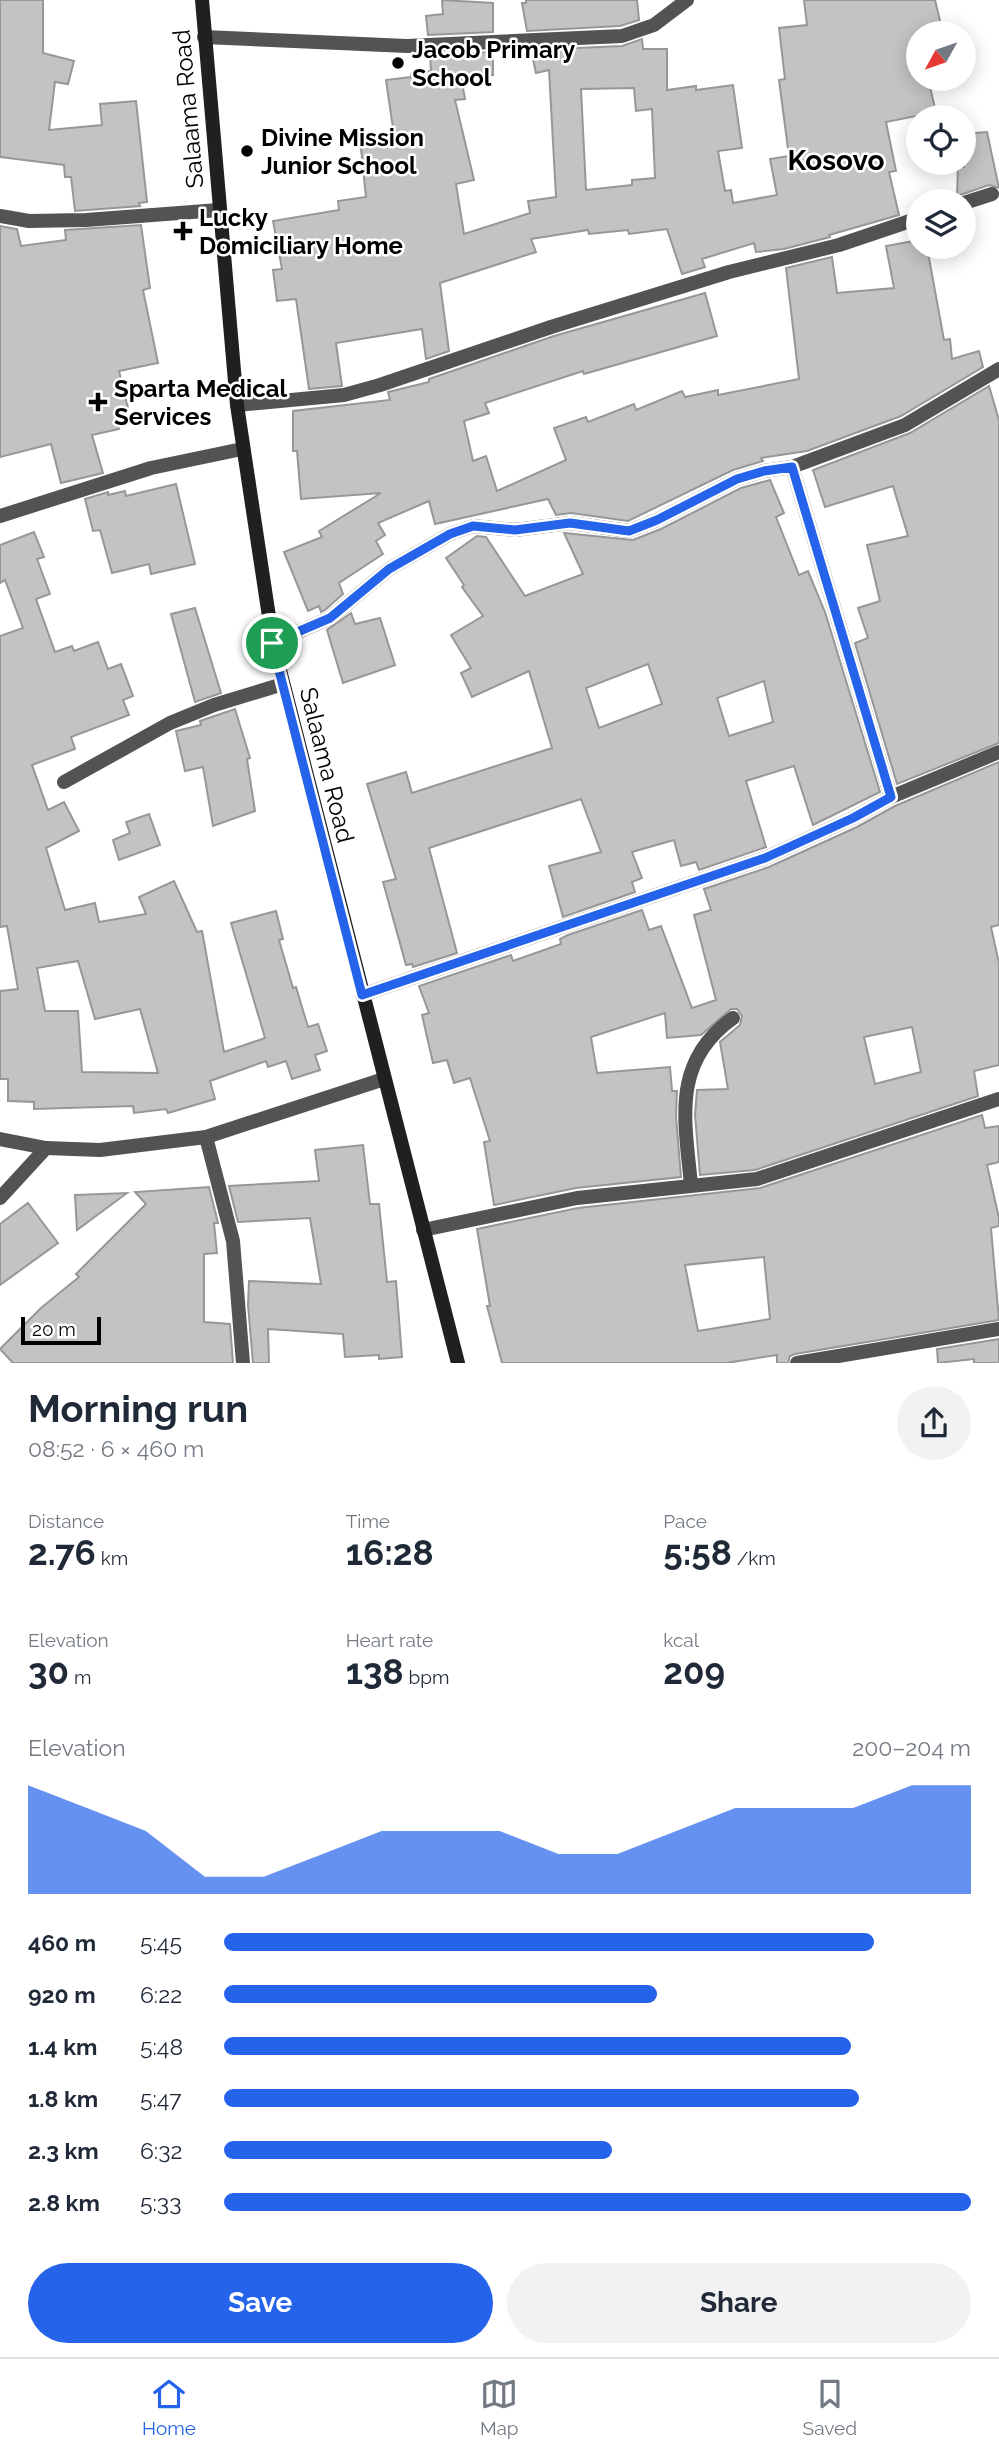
<!DOCTYPE html>
<html lang="en">
<head>
<meta charset="utf-8">
<style>
	:root { --surface:#fff; --page:#f2f2f3; --text:#1f2937; --muted:#747a83; --line:#e0e1e3; --accent:#2563eb }
	body { margin:0; font-family:Raleway,sans-serif; background:var(--page); color:var(--text); height:100vh; display:flex; flex-direction:column; font-size:26px; white-space:nowrap }
	* { box-sizing:border-box; margin:0 }
	p { font-size:23px; color:var(--muted) }
	.icon { flex:none; width:38px; height:38px; fill:none; stroke:currentColor; stroke-width:2; stroke-linecap:round; stroke-linejoin:round }
	.map { position:relative; height:1363px; overflow:hidden }
	.details { display:flex; flex-direction:column; background:var(--surface); flex:1 }
	.details>* { flex:none }
	.needle { width:46px; rotate:230deg }
	.tools { position:absolute; left:906px; top:21px; display:grid; gap:14px }
	.tools a { display:grid; place-items:center; width:70px; height:70px; border-radius:50%; background:var(--surface); box-shadow:0 4px 18px #0003; font-size:35px }
	.scale { position:absolute; left:21px; bottom:18px; width:80px; box-sizing:border-box; padding-left:7px; border:4px solid #000; border-top:0; font-size:19px; line-height:24px; white-space:nowrap; color:#000; -webkit-text-stroke:5px #fff; paint-order:stroke }
	.pin { position:absolute; display:grid; place-items:center; width:60px; height:60px; color:#fff; margin:-30px; border:4px solid #fff; border-radius:50%; box-shadow:0 2px 7px #0007 }
	.round { display:grid; place-items:center; flex:none; width:74px; height:74px; border-radius:37px; background:var(--page) }
	.headline { display:flex; align-items:center; justify-content:space-between; height:119px; padding:0 28px }
	h1 { font-size:38px; font-weight:700; line-height:52px }
	.stats { display:grid; grid-template-columns:repeat(3,1fr); gap:10px; height:119px; padding:7px 28px }
	.stats div { display:grid; align-content:center }
	.stats b { font-size:35px; font-weight:700 }
	.stats small { font-size:19px; font-weight:400 }
	.stats p { font-size:19px }
	.chart { height:196px; padding:14px 28px }
	.chart p { display:flex; justify-content:space-between }
	.chart svg { width:100%; height:126px; margin-top:7px; fill:var(--accent); opacity:.7 }
	.primary-button { display:flex; gap:14px; margin-top:auto; padding:14px 28px }
	.primary-button a { flex:1; height:80px; border-radius:42px; background:var(--accent); color:#fff; font-size:28px; font-weight:700; line-height:80px; text-align:center }
	.primary-button a+a { background:var(--page); color:var(--text) }
	ul { padding:0 28px; list-style:none; font-size:23px }
	li { display:grid; grid-template-columns:112px 84px 1fr; align-items:center; height:52px }
	li i { height:18px; border-radius:9px; background:var(--accent) }
	.menu { display:flex; justify-content:space-around; align-items:center; height:98px; border-top:2px solid var(--line); background:var(--surface); font-size:19px; color:var(--muted) }
	.menu a { display:grid; justify-items:center; gap:4px }
	.menu .on { color:var(--accent) }
	.map>svg:first-child { display:block }
</style>
</head>
<body>
<div class="map">
<svg width="999" height="1363" viewBox="0 0 999 1363">
	<rect width="100%" height="100%" fill="#fff"/>
	<g fill="#c3c3c3" stroke="#979797" stroke-width="2" fill-rule="evenodd">
		<polygon points="0,0 43,0 43,53 74,61 68,84 55,82 49,130 102,125 100,104 136,101 147,202 139,203 140,206 75,211 71,177 65,177 64,165 0,157"/>
		<polygon points="442,0 493,3 493,32 428,35 426,16 443,14"/>
		<polygon points="526,0 637,0 639,20 620,26 527,31 522,3 526,3"/>
		<path d="M804 0H935L943 33H919V79H928L936 112 886 122 896 171 889 172 899 215 829 235 830 237 784 249 756 252 754 243 702 259 705 267 682 274 667 229 629 234 628 230 589 234 588 230 531 239 536 252 440 283 449 351 426 359 422 329 336 343 342 386 309 389 296 299 277 301 273 270 282 269 273 221 339 210 338 201 366 197 360 139 394 135 386 80 411 77V74L431 71 430 55 493 52V75L461 76 465 99 455 100 474 180 456 184 464 234 530 213 528 201 556 197 549 70 536 73 531 50 622 46 642 39 643 49H667V90L696 86V90L733 85 742 148 718 151 725 191 731 190 733 203 777 195 770 159 789 156 779 80 785 79 779 28 807 25ZM634 88 636 111 652 109 655 178 632 180V185L586 190 581 89Z"/>
		<polygon points="987,132 999,188 989,185 957,196 958,167 964,167 964,134"/>
		<polygon points="141,225 150,288 143,290 158,363 119,371 128,408 115,412 119,429 92,435 103,473 61,483 51,444 0,457 0,226 17,229 21,246 66,240 65,230"/>
		<polygon points="919,240 919,247 927,247 944,340 950,339 952,359 979,351 983,367 901,416 807,451 761,458 763,461 733,470 628,521 571,513 556,515 548,499 435,524 429,501 378,523 385,535 376,541 383,554 339,583 343,594 325,610 321,612 319,606 308,611 284,552 322,537 319,531 381,493 301,499 297,451 293,451 293,411 390,400 388,392 429,382 429,379 554,336 705,293 717,336 584,374 583,371 485,403 489,413 464,421 473,461 486,456 497,491 566,460 554,428 586,417 588,422 634,404 636,410 682,391 685,397 718,390 718,395 799,379 786,268 832,257 837,293 894,288 886,246"/>
		<polygon points="989,386 999,420 999,743 897,784 855,643 868,638 858,608 880,601 867,545 908,536 893,486 825,507 813,470 910,433"/>
		<path d="M770 480 784 513 776 517 799 575 808 571 825 612 880 792 813 825 794 766 746 781 766 847 699 870 696 862 681 866 674 840 632 852 642 878 632 882 635 892 563 917 549 866 601 852 581 799 429 848 457 953 413 967 412 964 406 965 383 882 396 879 367 784 406 772 412 793 552 748 529 671 472 697 461 673 471 668 451 635 483 616 462 587 464 585 446 558 477 536 486 537 525 596 583 574 564 533 633 540 661 529 741 488ZM648 664 662 704 599 728 586 688ZM764 681 773 722 729 736 717 698Z"/>
		<polygon points="176,484 195,564 151,574 149,564 112,573 100,530 93,531 85,499 108,492 108,495 125,491 126,496"/>
		<path d="M34 532 44 557 37 559 50 594 36 599 55 652 72 646 74 651 98 642 108 669 121 664 133 696 123 700 129 715 71 737 75 749 32 765 48 810 64 802 79 831 46 848 65 910 95 903 99 922 146 914 139 897 174 881 197 932 202 931 224 1052 265 1038 231 923 276 911 283 939 279 940 293 988 296 987 308 1027 318 1024 327 1051 315 1055 320 1070 292 1079 286 1061 268 1067 266 1061 210 1081 215 1099 168 1113 166 1109 134 1113 133 1106 34 1109V1102L8 1101V1079H0V991L18 989 7 926 0 927V636L23 628 5 580 0 583V545ZM78 961 95 1019 140 1009 158 1073 82 1072 78 1011H45L37 968Z"/>
		<polygon points="195,608 221,693 195,702 171,614"/>
		<polygon points="351,613 355,624 380,618 395,665 343,683 327,630"/>
		<polygon points="235,709 250,758 247,759 255,811 213,826 203,767 185,771 176,731 201,725 200,721"/>
		<path d="M999 762V925L991 927 999 963V1065L974 1071 978 1096 755 1170 700 1175 695 1115 697 1090 728 1089 720 1042 740 1025 742 1016 737 1009H731L701 1035 667 1038 665 1013 591 1037 597 1073 670 1067 672 1091H677L676 1116 681 1177 576 1188 494 1205 484 1142 490 1141 470 1078 454 1083 447 1060 433 1063 422 1015 429 1013 419 986 511 955 513 961 561 944 560 939 568 935 642 910 649 930 661 926 692 1008 716 1000 694 915 711 910 704 889 769 867 857 827 895 806ZM912 1027 921 1072 875 1084 864 1037Z"/>
		<polygon points="149,814 160,845 119,860 113,840 130,833 126,822"/>
		<path d="M982 1115 985 1128 999 1126V1162L987 1165 999 1218V1226L991 1228 999 1320 795 1354 790 1356 788 1363H777V1355L726 1363H502L487 1306H490L477 1229 578 1208 760 1188ZM764 1257 770 1319 698 1331 685 1265Z"/>
		<polygon points="363,1145 370,1204 379,1204 387,1282 396,1281 402,1357 379,1359 379,1355 345,1357 343,1334 268,1329 269,1363 253,1363 248,1305 249,1281 321,1284 310,1218 238,1222 229,1186 319,1181 315,1150"/>
		<polygon points="209,1187 218,1223 214,1223 217,1253 204,1254 204,1322 230,1324 233,1363 13,1363 0,1349 41,1308 79,1277 76,1274 146,1204 135,1192"/>
		<polygon points="127,1193 77,1230 75,1195"/>
		<polygon points="28,1203 58,1243 0,1285 0,1224"/>
		<polygon points="999,1339 999,1363 974,1363 974,1359 938,1363 937,1349"/>
	</g>
	<g fill="none" stroke-linecap="round" stroke-linejoin="round">
		<g stroke="#535353" stroke-width="14">
			<polyline points="204,37 407,46 622,36 654,25 687,0"/>
			<polyline points="964,203 992,194"/>
			<polyline points="0,216 29,221 86,220 219,210"/>
			<polyline points="237,405 344,395 380,385 551,327 729,272 839,245 919,218"/>
			<polyline points="792,467 891,797"/>
			<polyline points="0,516 151,468 242,449"/>
			<polyline points="273,643 330,618 389,569 450,534 473,526 515,530 570,523 629,531 657,520 737,479 764,471 792,467 905,425 999,369"/>
			<polyline points="64,782 170,723 214,705 283,684"/>
			<polyline points="362,995 765,858 853,818 891,797 999,752"/>
			<polyline points="206,1137 233,1241 243,1363"/>
			<path d="M691 1185C685 1120 671 1062 733 1018"/>
			<polyline points="0,1198 46,1148"/>
			<polyline points="423,1230 577,1198 757,1179 999,1099"/>
			<polyline points="797,1363 999,1329"/>
		</g>
		<polyline stroke="#535353" stroke-width="14" points="0,1139 46,1148 100,1150 206,1137 384,1079"/>
		<polyline stroke="#202020" stroke-width="14" points="202,0 237,405 273,643 458,1363"/>
	</g>
	<g fill="none" stroke-linecap="round" stroke-linejoin="round">
		<g stroke="#fff" stroke-width="14">
			<polygon id="route" points="792,467 891,797 853,818 765,858 362,995 272,643 330,618 389,569 450,534 473,526 515,530 570,523 629,531 657,520 737,479 764,471"/>
		</g>
		<use href="#route" stroke="#2563eb" stroke-width="9"/>
	</g>
	<g fill="#000" stroke="#fff" stroke-width="2.5">
		<circle cx="398" cy="63" r="7"/>
		<circle cx="247" cy="151" r="7"/>
		<path d="M179.5 220.5h7v7h7v7h-7v7h-7v-7h-7v-7h7z"/>
		<path d="M94.5 391.5h7v7h7v7h-7v7h-7v-7h-7v-7h7z"/>
	</g>
	<g text-anchor="middle" dominant-baseline="central" stroke-width="5" stroke-linejoin="round" paint-order="stroke">
		<g font-size="24" font-weight="bold" fill="#000" stroke="#fff" text-anchor="start">
			<text x="412" y="49">Jacob Primary<tspan x="412" dy="28">School</tspan></text>
			<text x="261" y="137">Divine Mission<tspan x="261" dy="28">Junior School</tspan></text>
			<text x="199" y="217">Lucky<tspan x="199" dy="28">Domiciliary Home</tspan></text>
			<text x="114" y="388">Sparta Medical<tspan x="114" dy="28">Services</tspan></text>
		</g>
		<g font-size="24" fill="#000" stroke="#fff">
			<text transform="translate(188 109) rotate(-95)">Salaama Road</text>
			<text transform="translate(327 765) rotate(76)">Salaama Road</text>
		</g>
		<g font-size="28" font-weight="bold" fill="#000" stroke="#fff">
			<text x="836" y="160">Kosovo</text>
		</g>
	</g>
</svg>
<div class="tools">
<a><svg class="needle" viewBox="-14 -14 28 28"><path d="M0-13l5 13h-10z" fill="#e53935"/><path d="M0 13l5-13h-10z" fill="#747a83"/></svg></a>
<a><svg class="icon" aria-label="locate" viewBox="0 0 24 24"><circle cx="12" cy="12" r="6"/><path d="M12 2v4M12 18v4M2 12h4M18 12h4"/></svg></a>
<a><svg class="icon" aria-label="layers" viewBox="0 0 24 24"><path d="M12 4l9 5-9 5-9-5zM3 14l9 5 9-5"/></svg></a>
</div>
<div class="scale">20 m</div>
<div class="pin" style="left:272px;top:643px;background:#1e9e55"><svg class="icon" aria-label="arrive" viewBox="0 0 24 24"><path d="M6 21V4h12l-3 4 3 4H6"/></svg></div>
</div>
<section class="details">
<div class="headline"><div><h1>Morning run</h1><p>08:52 · 6 × 460 m</p></div><a class="round"><svg class="icon" aria-label="share" viewBox="0 0 24 24"><path d="M12 15V3M7 8l5-5 5 5M5 13v7h14v-7"/></svg></a></div>
<div class="stats">
<div><p>Distance</p><b>2.76<small> km</small></b></div>
<div><p>Time</p><b>16:28</b></div>
<div><p>Pace</p><b>5:58<small> /km</small></b></div>
</div>
<div class="stats">
<div><p>Elevation</p><b>30<small> m</small></b></div>
<div><p>Heart rate</p><b>138<small> bpm</small></b></div>
<div><p>kcal</p><b>209</b></div>
</div>
<div class="chart"><p><span>Elevation</span>200–204 m</p>
<svg viewBox="0 0 160 44" preserveAspectRatio="none"><path d="M0 44V6L10 14L20 22L30 38L40 38L50 30L60 22L70 22L80 22L90 30L100 30L110 22L120 14L130 14L140 14L150 6L160 6V44z"/></svg>
</div>
<ul>
<li><b>460 m</b>5:45<i style="width:87%"></i></li>
<li><b>920 m</b>6:22<i style="width:58%"></i></li>
<li><b>1.4 km</b>5:48<i style="width:84%"></i></li>
<li><b>1.8 km</b>5:47<i style="width:85%"></i></li>
<li><b>2.3 km</b>6:32<i style="width:52%"></i></li>
<li><b>2.8 km</b>5:33<i style="width:100%"></i></li>
</ul>
<div class="primary-button"><a>Save</a><a>Share</a></div>
</section>
<nav class="menu">
<a class="on"><svg class="icon" aria-label="home" viewBox="0 0 24 24"><path d="M3 11l9-7 9 7M6 9v11h12V9"/></svg>Home</a>
<a><svg class="icon" aria-label="map" viewBox="0 0 24 24"><path d="M3 6l6-2 6 2 6-2v14l-6 2-6-2-6 2zM9 4v14M15 6v14"/></svg>Map</a>
<a><svg class="icon" aria-label="saved" viewBox="0 0 24 24"><path d="M7 4h10v16l-5-4-5 4z"/></svg>Saved</a>
</nav>
</body>
</html>
